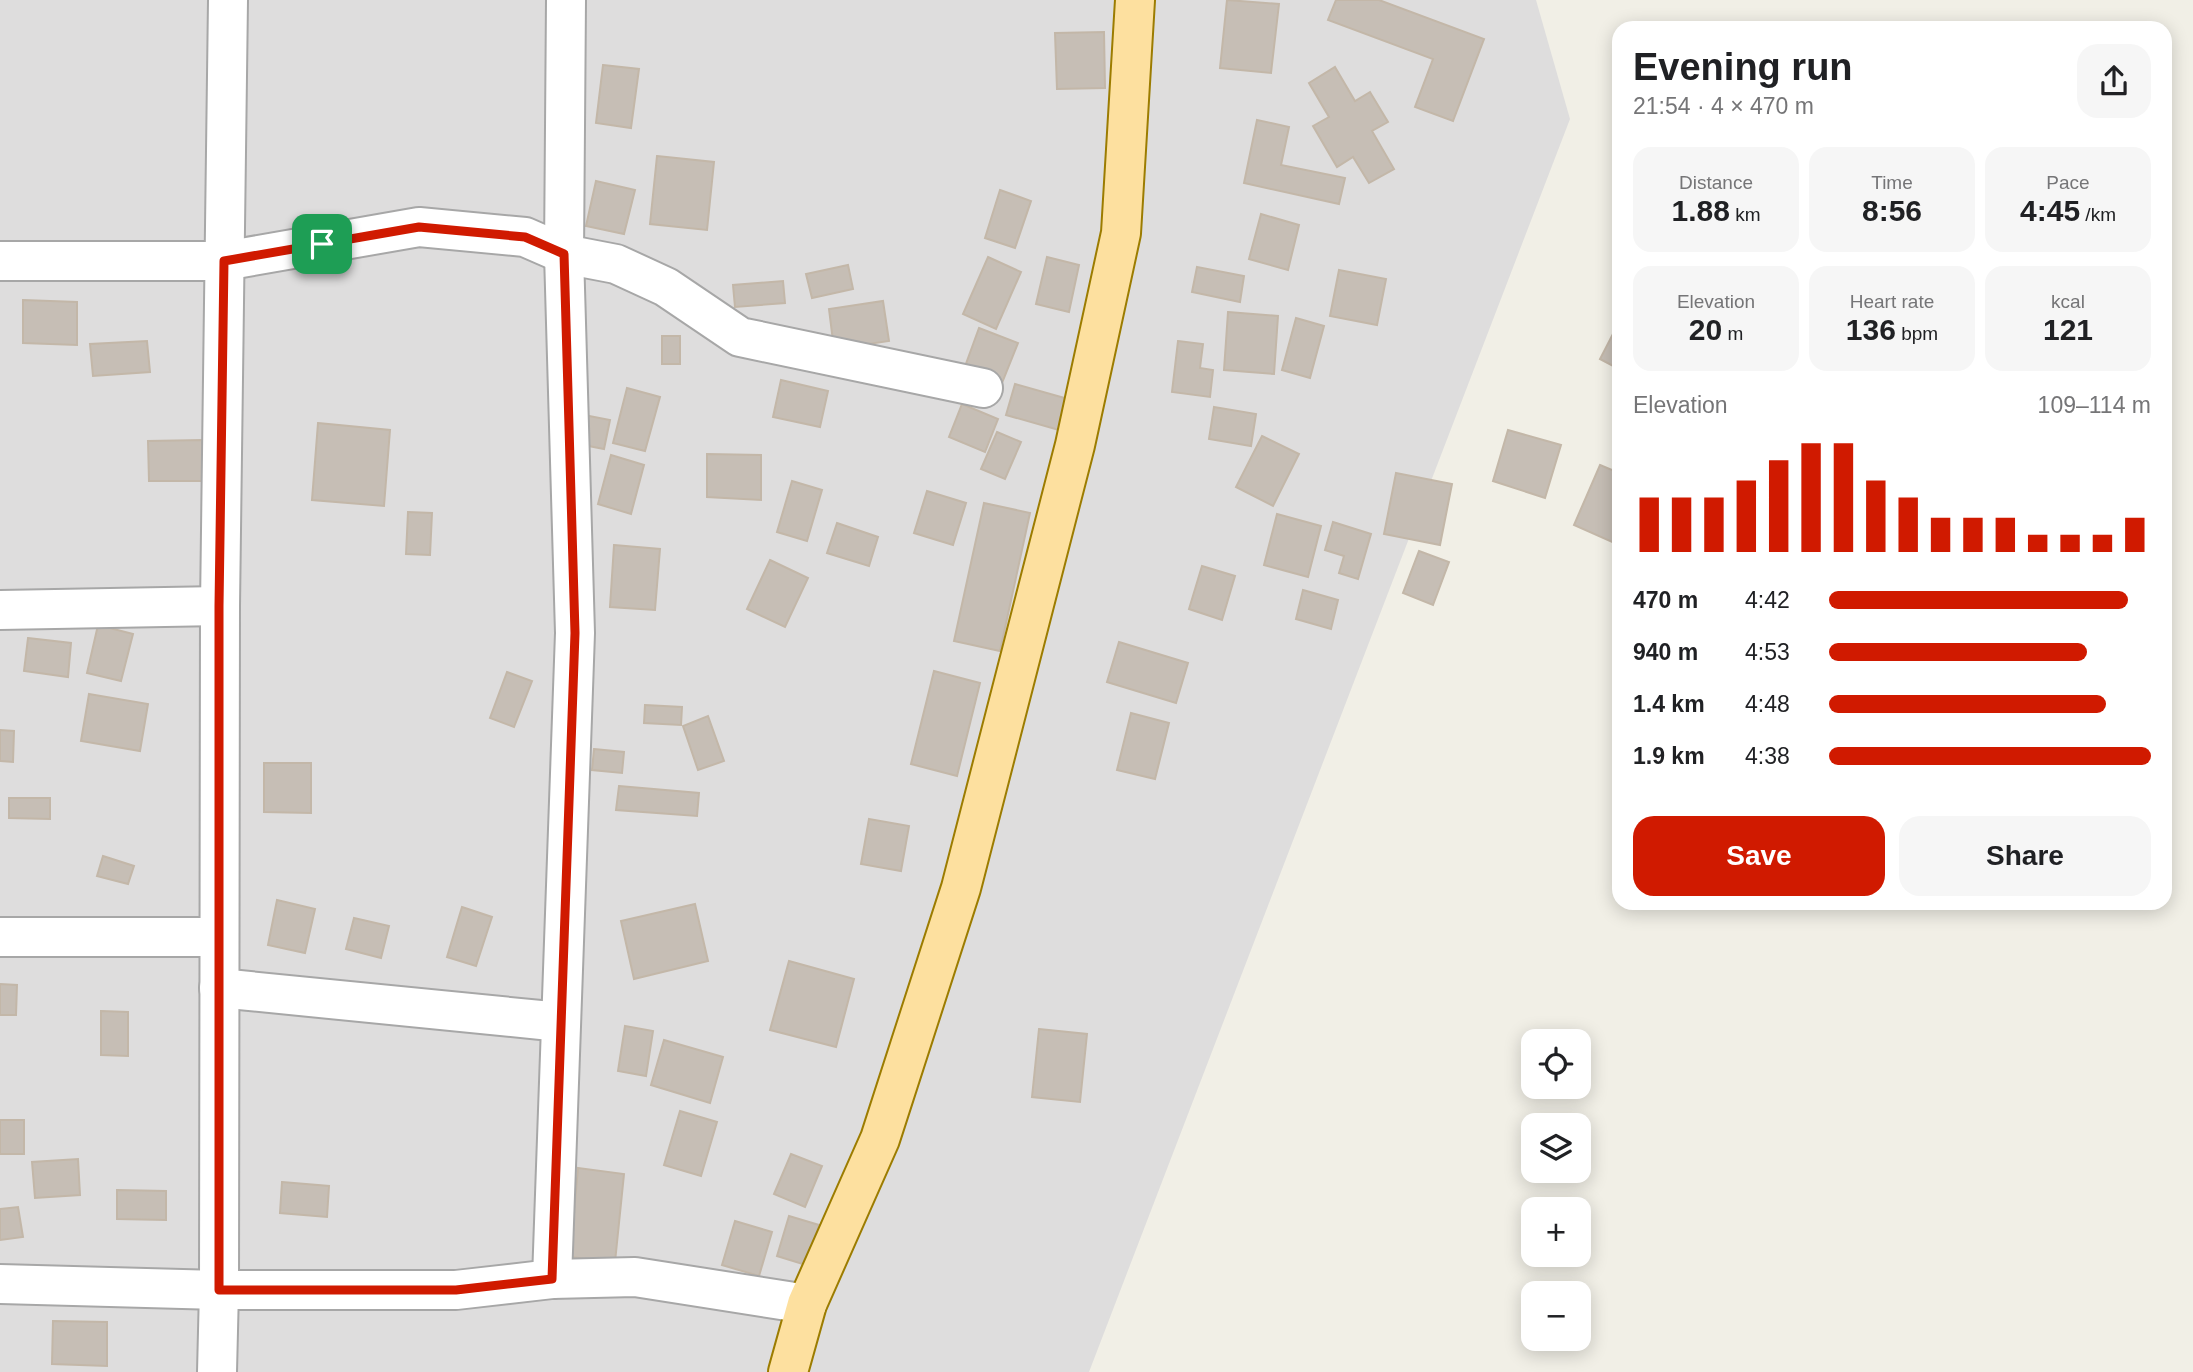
<!DOCTYPE html>
<html lang="en">
<head>
<meta charset="utf-8">
<style>
	:root { --surface:#fff; --page:#f6f6f6; --text:#202124; --muted:#757577; --accent:#d01a00 }
	body { margin:0; font-family:Arial,sans-serif; background:var(--page); color:var(--text); height:100vh; display:flex; flex-direction:column; font-size:26px; white-space:nowrap }
	* { box-sizing:border-box; margin:0 }
	p { font-size:23px; color:var(--muted) }
	.icon { flex:none; width:38px; height:38px; fill:none; stroke:currentColor; stroke-width:2; stroke-linecap:round; stroke-linejoin:round }
	.map { position:relative; flex:1; overflow:hidden }
	.drawer { position:absolute; left:1612px; top:21px; width:560px; height:889px; display:flex; flex-direction:column; background:var(--surface); border-radius:21px; box-shadow:0 4px 18px #0003 }
	.drawer>* { flex:none }
	.controls { position:absolute; left:1521px; top:1029px; display:grid; gap:14px }
	.controls a { display:grid; place-items:center; width:70px; height:70px; border-radius:14px; background:var(--surface); box-shadow:0 4px 18px #0003; font-size:35px }
	.pin { position:absolute; display:grid; place-items:center; width:60px; height:60px; color:#fff; margin:-30px; border-radius:14px; box-shadow:0 4px 10px #0006 }
	.round { display:grid; place-items:center; flex:none; width:74px; height:74px; border-radius:21px; background:var(--page) }
	.summary { display:flex; align-items:center; justify-content:space-between; height:119px; padding:0 21px }
	h1 { font-size:38px; font-weight:600; line-height:52px }
	.metrics { display:grid; grid-template-columns:repeat(3,1fr); gap:10px; height:119px; padding:7px 21px }
	.metrics div { display:grid; align-content:center; border-radius:18px; background:var(--page); text-align:center }
	.metrics b { font-size:30px; font-weight:600 }
	.metrics small { font-size:19px; font-weight:400 }
	.metrics p { font-size:19px }
	.chart { height:196px; padding:14px 21px }
	.chart p { display:flex; justify-content:space-between }
	.chart svg { width:100%; height:126px; margin-top:7px; stroke:var(--accent); stroke-width:6 }
	.action { display:flex; gap:14px; margin-top:auto; padding:14px 21px }
	.action a { flex:1; height:80px; border-radius:21px; background:var(--accent); color:#fff; font-size:28px; font-weight:600; line-height:80px; text-align:center }
	.action a+a { background:var(--page); color:var(--text) }
	ul { padding:0 21px; list-style:none; font-size:23px }
	li { display:grid; grid-template-columns:112px 84px 1fr; align-items:center; height:52px }
	li i { height:18px; border-radius:9px; background:var(--accent) }
	.map>svg:first-child { display:block }
</style>
</head>
<body>
<div class="map">
<svg width="2193" height="1372" viewBox="0 0 2193 1372">
	<rect width="100%" height="100%" fill="#f1efe6"/>
	<polygon fill="#dedddd" points="0,0 1536,0 1570,119 1089,1372 0,1372"/>
	<g fill="#c6beb5" stroke="#c3b7a8" stroke-width="2">
		<polygon points="1227,0 1279,4 1271,73 1220,68"/>
		<polygon points="1336,0 1379,0 1484,39 1453,121 1415,107 1433,59 1328,20"/>
		<polygon points="1104,32 1105,88 1057,89 1055,33"/>
		<polygon points="603,65 639,69 631,128 596,123"/>
		<polygon points="1335,67 1355,101 1370,92 1388,122 1372,131 1394,169 1369,183 1353,157 1337,167 1313,126 1329,117 1309,83"/>
		<polygon points="1257,120 1289,127 1281,165 1345,178 1339,204 1244,183"/>
		<polygon points="657,156 714,162 707,230 650,224"/>
		<polygon points="596,181 635,190 624,234 586,226"/>
		<polygon points="1000,190 1031,201 1015,248 985,238"/>
		<polygon points="1261,214 1299,225 1288,270 1249,259"/>
		<polygon points="988,257 1021,272 996,329 963,314"/>
		<polygon points="1047,257 1079,265 1069,312 1036,304"/>
		<polygon points="848,265 853,289 812,298 806,274"/>
		<polygon points="1197,267 1244,276 1240,302 1192,292"/>
		<polygon points="1339,270 1386,279 1377,325 1330,316"/>
		<polygon points="783,281 785,303 735,307 733,285"/>
		<polygon points="23,300 77,302 77,345 23,343"/>
		<polygon points="883,301 889,341 834,349 829,309"/>
		<polygon points="1228,312 1278,316 1274,374 1224,370"/>
		<polygon points="1296,318 1324,326 1310,378 1282,370"/>
		<polygon points="979,328 1018,343 1000,388 963,372"/>
		<polygon points="1614,332 1619,335 1619,369 1600,359"/>
		<rect x="662" y="336" width="18" height="28"/>
		<polygon points="147,341 150,372 93,376 90,344"/>
		<polygon points="1178,341 1203,344 1200,368 1213,370 1210,397 1172,392"/>
		<polygon points="781,380 828,391 820,427 773,417"/>
		<polygon points="1015,384 1068,399 1059,430 1006,415"/>
		<polygon points="627,388 660,397 645,451 613,443"/>
		<polygon points="962,404 998,419 985,452 949,437"/>
		<polygon points="1214,407 1256,414 1251,446 1209,439"/>
		<polygon points="579,414 610,420 604,449 573,443"/>
		<polygon points="318,423 390,430 384,506 312,500"/>
		<polygon points="1508,430 1561,445 1545,498 1493,481"/>
		<polygon points="997,432 1021,442 1005,479 981,469"/>
		<polygon points="1262,436 1299,454 1273,506 1236,487"/>
		<polygon points="202,440 202,481 149,481 148,441"/>
		<polygon points="707,454 761,455 761,500 707,497"/>
		<polygon points="611,455 644,465 631,514 598,504"/>
		<polygon points="1600,465 1619,473 1619,545 1574,525"/>
		<polygon points="1396,473 1452,484 1440,545 1384,534"/>
		<polygon points="792,481 822,490 807,541 777,532"/>
		<polygon points="927,491 966,503 953,545 914,533"/>
		<polygon points="984,503 1030,513 1000,651 954,641"/>
		<polygon points="408,512 432,513 430,555 406,554"/>
		<polygon points="1277,514 1321,526 1308,577 1264,565"/>
		<polygon points="1333,522 1371,534 1358,579 1339,573 1344,556 1325,550"/>
		<polygon points="837,523 878,537 869,566 827,553"/>
		<polygon points="614,545 660,549 655,610 610,607"/>
		<polygon points="1419,551 1449,562 1433,605 1403,593"/>
		<polygon points="770,560 808,578 785,627 747,609"/>
		<polygon points="1202,566 1235,576 1222,620 1189,609"/>
		<polygon points="1303,590 1338,600 1331,629 1296,619"/>
		<polygon points="98,625 133,634 121,681 87,673"/>
		<polygon points="28,638 71,643 68,677 24,671"/>
		<polygon points="1119,642 1188,663 1176,703 1107,682"/>
		<polygon points="934,671 980,683 957,776 911,764"/>
		<polygon points="507,672 532,681 514,727 490,718"/>
		<polygon points="89,694 148,704 140,751 81,741"/>
		<polygon points="645,705 682,707 681,725 644,723"/>
		<polygon points="1131,713 1169,723 1155,779 1117,770"/>
		<polygon points="708,716 724,761 698,770 683,726"/>
		<polygon points="0,730 14,731 13,762 0,761"/>
		<polygon points="594,749 624,752 622,773 592,770"/>
		<polygon points="264,763 311,763 311,813 264,812"/>
		<polygon points="619,786 699,793 697,816 616,810"/>
		<polygon points="9,798 50,798 50,819 9,818"/>
		<polygon points="869,819 909,826 901,871 861,864"/>
		<polygon points="103,856 134,866 128,884 97,876"/>
		<polygon points="277,900 315,909 305,953 268,945"/>
		<polygon points="695,904 708,961 634,979 621,921"/>
		<polygon points="462,907 492,917 476,966 447,957"/>
		<polygon points="354,918 389,926 381,958 346,949"/>
		<polygon points="789,961 854,979 836,1047 770,1030"/>
		<polygon points="0,984 17,985 16,1015 0,1015"/>
		<polygon points="101,1011 128,1012 128,1056 101,1055"/>
		<polygon points="625,1026 653,1031 646,1076 618,1071"/>
		<polygon points="1039,1029 1087,1034 1080,1102 1032,1097"/>
		<polygon points="664,1040 723,1057 710,1103 651,1085"/>
		<polygon points="680,1111 717,1122 701,1176 664,1165"/>
		<rect x="0" y="1120" width="24" height="34"/>
		<polygon points="791,1154 822,1166 805,1207 774,1194"/>
		<polygon points="78,1159 80,1195 35,1198 32,1162"/>
		<polygon points="578,1168 624,1174 615,1262 570,1257"/>
		<polygon points="282,1182 329,1186 327,1217 280,1213"/>
		<polygon points="117,1190 166,1191 166,1220 117,1219"/>
		<polygon points="18,1207 23,1237 0,1240 0,1209"/>
		<polygon points="789,1216 819,1225 806,1265 777,1256"/>
		<polygon points="735,1221 772,1232 759,1276 722,1265"/>
		<polygon points="53,1321 107,1322 107,1366 52,1364"/>
	</g>
	<g fill="none" stroke-linecap="round" stroke-linejoin="round">
		<g stroke="#a7a7a7" stroke-width="42">
			<g id="minor">
				<polyline points="0,261 224,261 419,227 525,237 564,254 616,264 666,287 740,337 983,388"/>
				<polyline points="0,610 220,606"/>
				<polyline points="0,937 219,937"/>
				<polyline points="219,988 561,1022"/>
				<polyline points="552,1279 575,633 564,254 566,0"/>
				<polyline points="0,1284 219,1290 456,1290 552,1279 635,1277 807,1304"/>
				<polyline points="217,1372 219,1290 220,606 228,0"/>
			</g>
		</g>
		<g stroke="#9c7c00" stroke-width="42">
			<polyline id="primary" points="788,1372 807,1304 880,1139 961,888 1075,445 1121,233 1135,0"/>
		</g>
		<use href="#minor" stroke="#fff" stroke-width="38"/>
		<use href="#primary" stroke="#fde09f" stroke-width="38"/>
	</g>
	<g fill="none" stroke-linecap="round" stroke-linejoin="round">
		<g stroke="#fff" stroke-width="14">
			<polygon id="route" points="419,227 525,237 564,254 575,633 552,1279 456,1290 219,1290 219,606 224,261"/>
		</g>
		<use href="#route" stroke="#d01a00" stroke-width="9"/>
	</g>
</svg>
<div class="controls">
<a><svg class="icon" aria-label="locate" viewBox="0 0 24 24"><circle cx="12" cy="12" r="6"/><path d="M12 2v4M12 18v4M2 12h4M18 12h4"/></svg></a>
<a><svg class="icon" aria-label="layers" viewBox="0 0 24 24"><path d="M12 4l9 5-9 5-9-5zM3 14l9 5 9-5"/></svg></a>
<a>+</a>
<a>−</a>
</div>
<div class="pin" style="left:322px;top:244px;background:#1e9e55"><svg class="icon" aria-label="arrive" viewBox="0 0 24 24"><path d="M6 21V4h12l-3 4 3 4H6"/></svg></div>
<section class="drawer">
<div class="summary"><div><h1>Evening run</h1><p>21:54 · 4 × 470 m</p></div><a class="round"><svg class="icon" aria-label="share" viewBox="0 0 24 24"><path d="M12 15V3M7 8l5-5 5 5M5 13v7h14v-7"/></svg></a></div>
<div class="metrics">
<div><p>Distance</p><b>1.88<small> km</small></b></div>
<div><p>Time</p><b>8:56</b></div>
<div><p>Pace</p><b>4:45<small> /km</small></b></div>
</div>
<div class="metrics">
<div><p>Elevation</p><b>20<small> m</small></b></div>
<div><p>Heart rate</p><b>136<small> bpm</small></b></div>
<div><p>kcal</p><b>121</b></div>
</div>
<div class="chart"><p><span>Elevation</span>109–114 m</p>
<svg viewBox="0 0 160 44" preserveAspectRatio="none"><path d="M5 44V25M15 44V25M25 44V25M35 44V19M45 44V12M55 44V6M65 44V6M75 44V19M85 44V25M95 44V32M105 44V32M115 44V32M125 44V38M135 44V38M145 44V38M155 44V32"/></svg>
</div>
<ul>
<li><b>470 m</b>4:42<i style="width:93%"></i></li>
<li><b>940 m</b>4:53<i style="width:80%"></i></li>
<li><b>1.4 km</b>4:48<i style="width:86%"></i></li>
<li><b>1.9 km</b>4:38<i style="width:100%"></i></li>
</ul>
<div class="action"><a>Save</a><a>Share</a></div>
</section>
</div>
</body>
</html>
